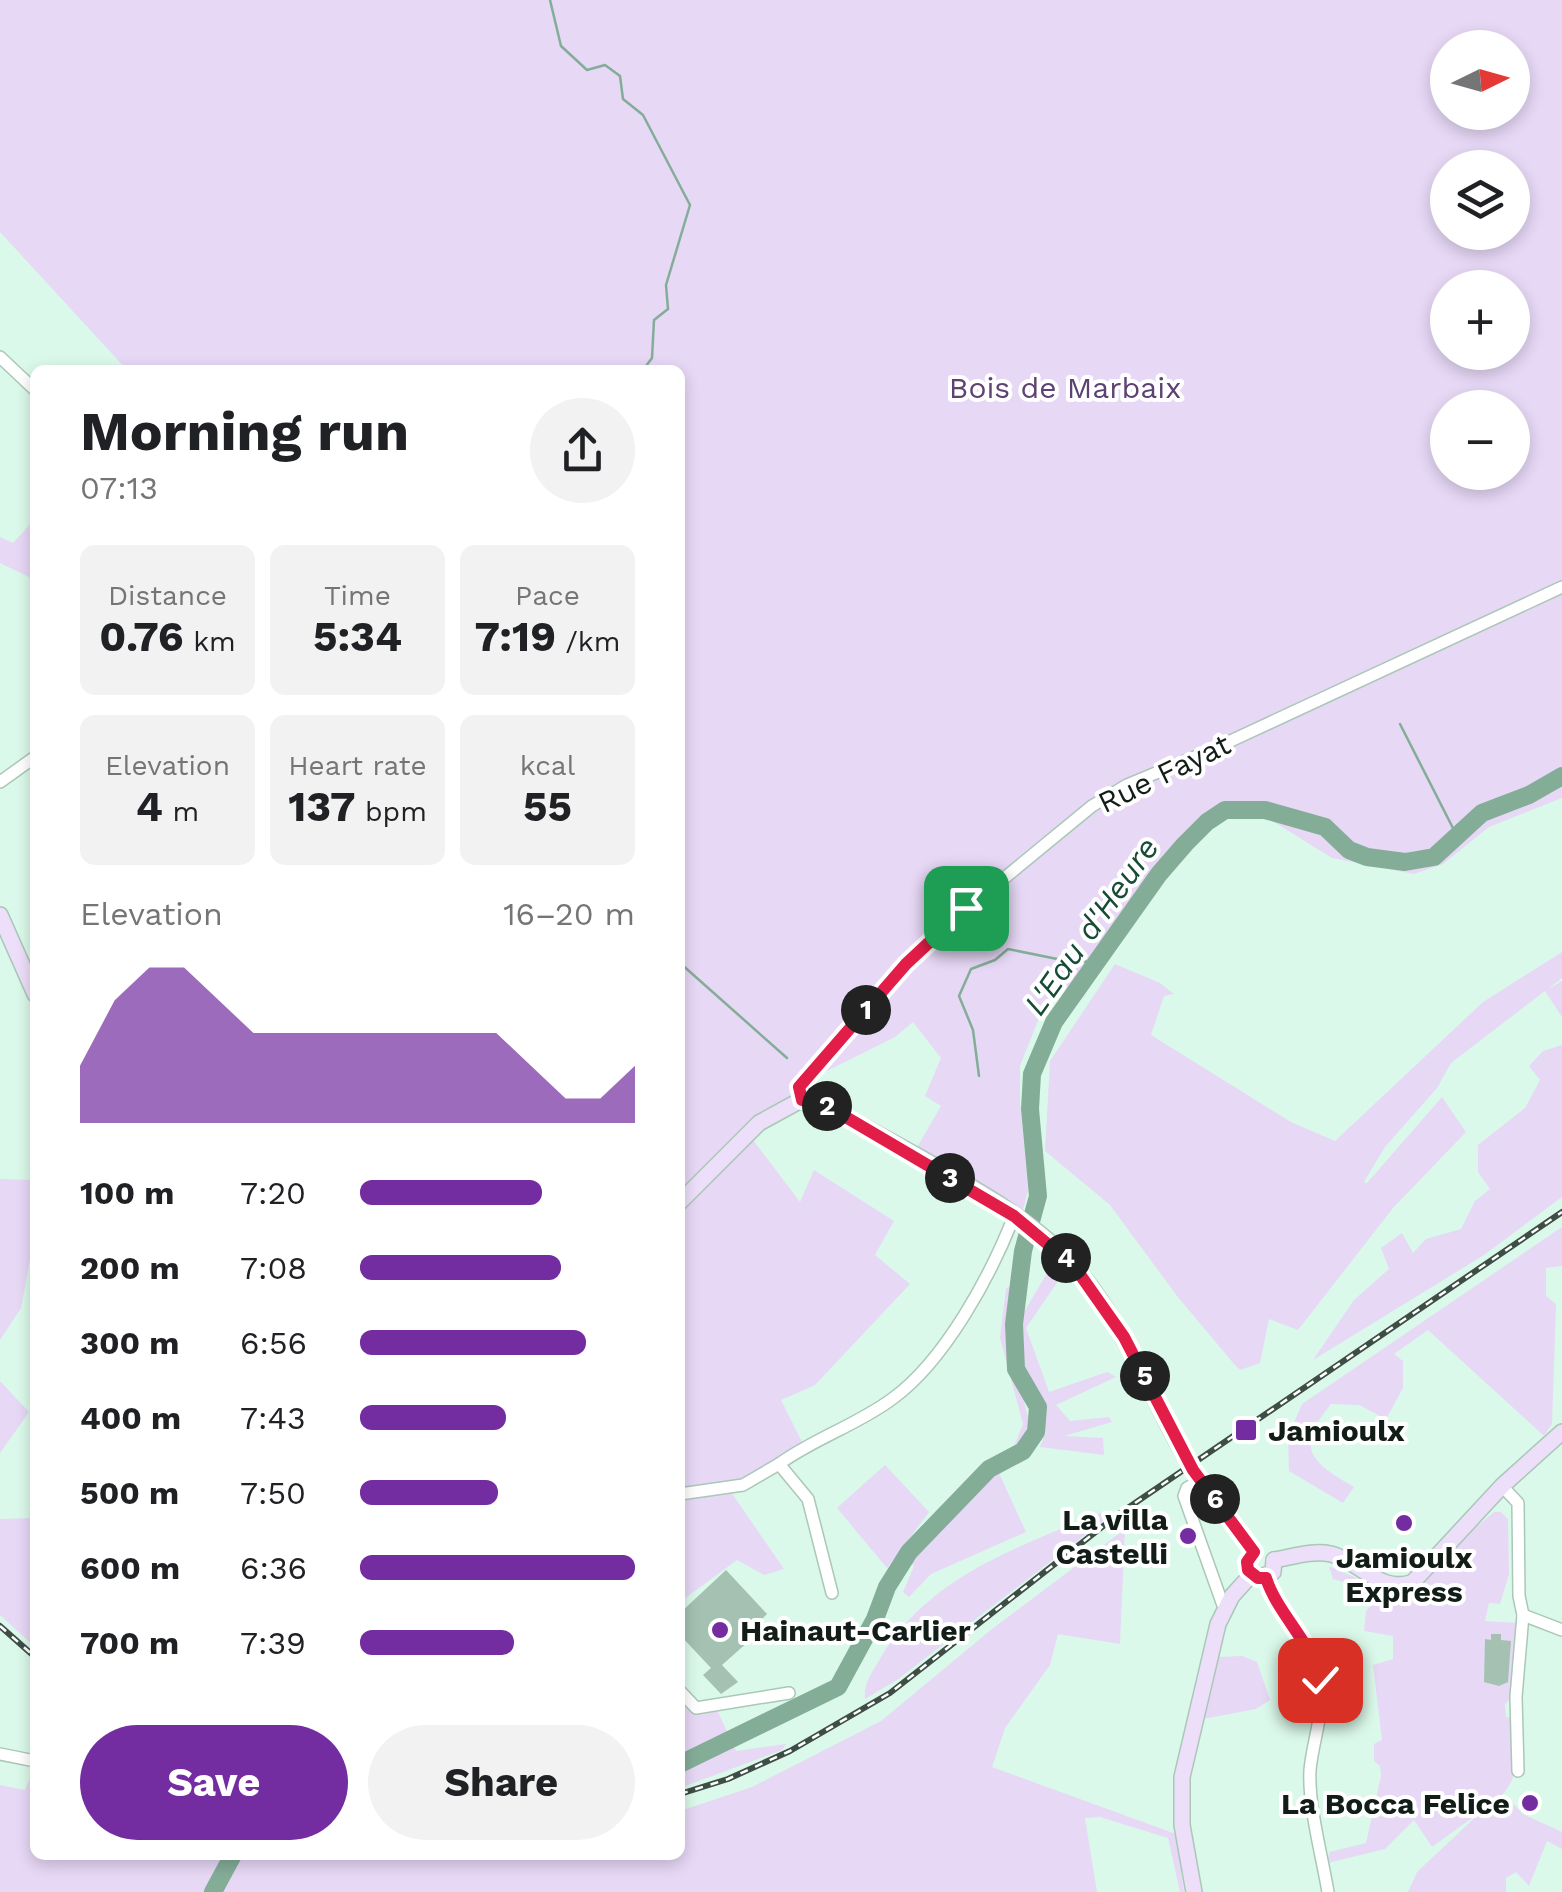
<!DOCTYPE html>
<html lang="en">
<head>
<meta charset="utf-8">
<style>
	:root { --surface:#fff; --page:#f2f2f2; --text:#202124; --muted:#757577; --accent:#732da1 }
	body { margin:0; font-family:"Work Sans",sans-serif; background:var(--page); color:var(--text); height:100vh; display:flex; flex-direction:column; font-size:38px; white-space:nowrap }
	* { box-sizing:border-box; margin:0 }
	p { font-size:32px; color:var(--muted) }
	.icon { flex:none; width:55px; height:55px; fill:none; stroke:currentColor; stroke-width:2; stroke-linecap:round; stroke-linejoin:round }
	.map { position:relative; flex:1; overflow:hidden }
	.side { position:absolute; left:30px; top:365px; width:655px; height:1495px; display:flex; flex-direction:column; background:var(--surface); border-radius:15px; box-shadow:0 5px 15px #0003 }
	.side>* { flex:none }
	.needle { width:65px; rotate:85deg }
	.controls { position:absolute; left:1430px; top:30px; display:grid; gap:20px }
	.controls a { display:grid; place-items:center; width:100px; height:100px; border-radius:50%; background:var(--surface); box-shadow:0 5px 15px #0003; font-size:50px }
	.pin { position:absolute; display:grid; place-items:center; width:85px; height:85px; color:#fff; margin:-42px; border-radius:20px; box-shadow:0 5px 15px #0006 }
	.km { position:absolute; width:50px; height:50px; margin:-25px; border-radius:50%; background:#222; color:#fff; font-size:28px; line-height:50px; text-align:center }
	.round { display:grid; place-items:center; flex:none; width:105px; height:105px; border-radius:52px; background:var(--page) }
	.overview { display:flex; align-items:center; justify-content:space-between; height:170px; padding:0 50px }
	h1 { font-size:55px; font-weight:700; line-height:75px }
	.figures { display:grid; grid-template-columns:repeat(3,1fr); gap:15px; height:170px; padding:10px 50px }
	.figures div { display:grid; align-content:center; border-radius:15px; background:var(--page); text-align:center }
	.figures b { font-size:42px; font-weight:700 }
	.figures small { font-size:28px; font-weight:400 }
	.figures p { font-size:28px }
	.chart { height:280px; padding:20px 50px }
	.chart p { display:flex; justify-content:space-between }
	.chart svg { width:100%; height:180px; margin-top:10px; fill:var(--accent); opacity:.7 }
	.button { display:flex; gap:20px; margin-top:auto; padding:20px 50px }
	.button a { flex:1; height:115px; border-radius:60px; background:var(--accent); color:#fff; font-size:40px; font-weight:700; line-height:115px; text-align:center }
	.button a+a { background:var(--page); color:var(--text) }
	ul { padding:0 50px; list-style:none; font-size:32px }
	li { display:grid; grid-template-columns:160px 120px 1fr; align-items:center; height:75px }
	li i { height:25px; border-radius:12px; background:var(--accent) }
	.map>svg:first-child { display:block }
</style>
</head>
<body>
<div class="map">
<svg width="1562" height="1892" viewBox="0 0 1562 1892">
	<rect width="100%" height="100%" fill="#dbf9ea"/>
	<g fill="#e7d8f6" fill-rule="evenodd">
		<path d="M0 0H1562V798L1489 827 1443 864 1414 874 1332 858 1269 819 1247 816 1226 819 1187 833 1136 896 1083 998 1082 973 1041 1013 1020 1066V1102L1028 1190 1022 1214 915 1151 941 1106 925 1096 941 1058 913 1022 895 1037 823 1073 739 1132 681 1197 750 1136 800 1202 814 1170 894 1221 875 1255 910 1284 815 1385 781 1400 802 1442 744 1483 680 1491V370H127L0 232ZM1448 48H1512V112H1448ZM1448 168H1512V232H1448ZM1448 288H1512V352H1448ZM1448 408H1512V472H1448Z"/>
		<polygon points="35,519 35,580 0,563 0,537 13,543"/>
		<polygon points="1562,952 1562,978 1547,990 1562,981 1562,1017 1545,991 1451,1063 1437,1088 1385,1147 1364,1182 1367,1183 1442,1097 1466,1132 1393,1208 1298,1330 1269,1319 1260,1363 1240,1370 1234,1364 1177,1296 1110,1205 1045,1151 1050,1061 1115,964 1160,983 1174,994 1164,996 1151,1035 1291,1122 1335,1141 1483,1002"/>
		<polygon points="1562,1045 1562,1197 1484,1255 1313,1360 1354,1300 1389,1269 1381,1248 1402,1233 1413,1253 1426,1239 1461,1229 1475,1201 1490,1189 1478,1172 1478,1145 1525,1108 1540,1080 1529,1066 1543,1051"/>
		<polygon points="0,1179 35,1180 35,1233 21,1308 0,1340"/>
		<path d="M1562 1227V1266L1546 1268V1296L1556 1304 1552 1424 1544 1436 1428 1330 1394 1354 1403 1361V1388L1386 1419 1359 1405 1331 1404C1295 1448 1309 1461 1354 1487L1343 1503 1289 1471 1288 1436 1302 1404Z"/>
		<polygon points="1050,1268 1065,1271 1026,1328 1049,1392 1107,1372 1116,1377 1056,1405 1070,1421 1109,1417 1112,1422 1064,1436 1103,1438 1104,1455 1040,1447 1046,1431 1034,1432 1032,1392 1020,1364 1017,1324"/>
		<polygon points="1012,1286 1009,1344 1030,1425 1019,1451 1013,1449 1023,1424 1000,1338 1006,1288"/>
		<polygon points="0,1381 29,1412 0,1453"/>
		<polygon points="885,1465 929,1512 887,1568 837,1508"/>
		<polygon points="998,1471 1026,1532 931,1574 909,1597 903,1592 914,1566 908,1562 967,1495"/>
		<polygon points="731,1492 784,1569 764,1575 737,1560 680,1602 680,1498"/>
		<path d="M1103 1512V1521L897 1680 865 1699C863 1683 873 1671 881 1657 929 1576 1020 1546 1103 1512Z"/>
		<path d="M1494 1512H1501L1508 1519 1509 1574 1500 1604 1489 1603 1485 1621 1519 1623 1512 1697 1505 1704 1506 1717 1514 1718C1515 1761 1525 1780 1487 1808L1508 1798 1523 1814 1562 1832V1849L1547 1841 1529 1886 1516 1872 1506 1878V1892H1408L1417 1872 1483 1810 1432 1847 1414 1820 1385 1849 1328 1863 1329 1852 1366 1843 1381 1776 1380 1766 1374 1761V1744L1382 1740 1373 1665 1393 1659V1636L1364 1631 1366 1611 1374 1602 1370 1589 1333 1579 1329 1566 1397 1596 1415 1592 1469 1533Z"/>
		<polygon points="35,1518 35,1647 0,1615 0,1519"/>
		<polygon points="1125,1529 1120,1644 1058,1634 1050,1665 1005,1728 992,1767 1176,1834 1184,1892 1180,1892 1168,1838 1100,1817 1085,1818 1097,1892 0,1892 0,1785 25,1790 35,1766 35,1855 680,1855 680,1811 752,1787 881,1721 992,1629"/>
		<polygon points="1242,1656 1257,1662 1270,1700 1256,1709 1203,1719 1219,1657"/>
		<polygon points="680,1695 695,1711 718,1712 736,1751 786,1744 782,1750 680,1788"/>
	</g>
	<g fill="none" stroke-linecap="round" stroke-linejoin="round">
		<g stroke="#84ad98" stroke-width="2.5">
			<polyline points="550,0 561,46 587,70 605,65 620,76 623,99 643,115 690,205 666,285 668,309 654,320 652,358 643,370"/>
			<polyline points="1400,724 1457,836"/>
			<polyline points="680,963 787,1058"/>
			<polyline points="979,1076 973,1030 959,996 971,969 995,960 1008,949 1067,961 1099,962"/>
		</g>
		<g stroke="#84ad98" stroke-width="18">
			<polyline points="680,1764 838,1687 875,1619 887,1587 909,1552 989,1469 1023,1451 1036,1432 1038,1407 1016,1369 1014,1324 1023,1251 1038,1196 1030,1109 1032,1074 1054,1022 1159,874 1185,844 1207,822 1225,810 1265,810 1325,827 1349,850 1367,857 1405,862 1434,857 1482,813 1529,795 1562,776"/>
			<polyline points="213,1892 233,1855"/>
		</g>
	</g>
	<g fill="#a4c1b2">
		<polygon points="726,1570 767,1614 755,1626 763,1635 752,1644 749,1641 722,1665 738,1682 721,1694 703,1675 711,1668 680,1635 680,1613"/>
		<polygon points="1491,1634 1501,1634 1501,1640 1511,1641 1508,1682 1499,1686 1484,1682 1485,1639 1491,1640"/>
	</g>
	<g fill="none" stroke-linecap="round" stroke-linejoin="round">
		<g stroke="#aac7b8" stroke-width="14">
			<g id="street">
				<polyline points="0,357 35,390"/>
				<polyline points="0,782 35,757"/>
				<polyline points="801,1100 799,1087 935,935 1092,806 1127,785 1209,751 1562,587"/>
				<polyline points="1201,1480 1187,1488 1184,1496 1225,1611"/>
				<polyline points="1502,1486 1518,1503 1519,1596 1523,1615 1562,1630"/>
				<polyline points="680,1494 743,1485 779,1464"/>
				<path d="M1266 1578C1277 1614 1309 1640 1318 1671 1328 1704 1313 1737 1310 1770 1308 1805 1322 1856 1328 1892"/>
				<path d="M832 1593 808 1499 779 1464C815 1438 857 1425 892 1399 945 1361 991 1275 1014 1216"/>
				<polyline points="680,1691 696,1708 789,1693"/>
				<polyline points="0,1754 35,1761"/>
				<polyline points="1518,1771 1516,1697 1523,1615"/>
			</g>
		</g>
		<g stroke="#aac7b8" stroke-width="18">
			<g id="secondary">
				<polyline points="0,915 35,994"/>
				<path d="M680 1202 759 1123 801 1100 827 1106C901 1149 1022 1205 1076 1268 1123 1324 1148 1390 1183 1453 1202 1488 1230 1520 1254 1552"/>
				<polyline points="1254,1552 1247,1562 1248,1570 1258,1578 1273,1572 1274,1560"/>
				<path d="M1274 1560C1292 1557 1312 1550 1331 1554 1360 1561 1381 1595 1413 1582L1502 1486 1562 1432"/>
				<polyline points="1194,1892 1182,1825 1182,1777 1218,1624 1232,1596 1251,1575"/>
			</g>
		</g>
		<use href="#street" stroke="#fff" stroke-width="11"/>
		<use href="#secondary" stroke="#eddef9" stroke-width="15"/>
		<g stroke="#3e4d46" stroke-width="6">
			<g id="rail">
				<polyline points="0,1626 35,1657"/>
				<polyline points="680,1794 728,1779 790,1751 890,1693 1116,1516 1562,1212"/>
			</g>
		</g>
		<use href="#rail" stroke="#fff" stroke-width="2.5" stroke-dasharray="8" stroke-linecap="butt"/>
	</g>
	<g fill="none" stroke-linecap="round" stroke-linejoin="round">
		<g stroke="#fff" stroke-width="20">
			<path id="route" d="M966 908 906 964 799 1087 802 1100 827 1106 1014 1216 1074 1266 1124 1337 1193 1470 1254 1552 1247 1562 1248 1570 1258 1578H1266C1278 1615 1312 1642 1320 1680"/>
		</g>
		<use href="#route" stroke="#e11d48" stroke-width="12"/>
	</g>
	<g fill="#732da1" stroke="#fff" stroke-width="4">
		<rect x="1234" y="1418" width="24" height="24" rx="5"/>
		<circle cx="1404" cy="1523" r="10"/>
		<circle cx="1188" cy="1536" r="10"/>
		<circle cx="720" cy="1630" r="10"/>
		<circle cx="1530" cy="1803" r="10"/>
	</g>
	<g text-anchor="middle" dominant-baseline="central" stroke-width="8" stroke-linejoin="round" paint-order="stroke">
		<g font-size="30" fill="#5d4272" stroke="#fff">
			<text x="1065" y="387">Bois de Marbaix</text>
		</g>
		<g font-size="30" fill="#121d18" stroke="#fff">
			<text transform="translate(1164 773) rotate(-26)">Rue Fayat</text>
		</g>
		<g font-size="30" font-weight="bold" fill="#121d18" stroke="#fff" text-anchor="start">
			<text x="1268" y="1430">Jamioulx</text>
			<text x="1168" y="1519" text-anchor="end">La villa<tspan x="1168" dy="34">Castelli</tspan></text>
			<text x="1404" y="1557" text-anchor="middle">Jamioulx<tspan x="1404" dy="34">Express</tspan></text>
			<text x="740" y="1630">Hainaut-Carlier</text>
			<text x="1510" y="1803" text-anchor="end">La Bocca Felice</text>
		</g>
		<g font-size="32" font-style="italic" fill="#164b36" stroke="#fff">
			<text transform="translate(1091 926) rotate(-55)">L'Eau d'Heure</text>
		</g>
	</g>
</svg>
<div class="controls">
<a><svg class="needle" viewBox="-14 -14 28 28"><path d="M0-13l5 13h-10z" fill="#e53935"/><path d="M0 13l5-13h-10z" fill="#757577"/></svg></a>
<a><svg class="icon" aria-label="layers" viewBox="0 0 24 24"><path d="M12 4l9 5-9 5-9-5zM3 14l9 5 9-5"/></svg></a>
<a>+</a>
<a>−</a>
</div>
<div class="pin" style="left:966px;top:908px;background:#1e9e55"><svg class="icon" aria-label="arrive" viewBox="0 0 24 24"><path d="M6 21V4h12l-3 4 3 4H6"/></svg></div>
<div class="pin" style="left:1320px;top:1680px;background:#d93025"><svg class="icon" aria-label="check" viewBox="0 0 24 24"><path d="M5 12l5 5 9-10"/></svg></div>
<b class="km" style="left:866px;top:1010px">1</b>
<b class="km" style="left:827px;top:1106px">2</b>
<b class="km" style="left:950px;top:1178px">3</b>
<b class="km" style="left:1066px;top:1258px">4</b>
<b class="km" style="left:1145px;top:1376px">5</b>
<b class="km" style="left:1215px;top:1499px">6</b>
<section class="side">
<div class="overview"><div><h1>Morning run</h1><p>07:13</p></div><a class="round"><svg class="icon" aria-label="share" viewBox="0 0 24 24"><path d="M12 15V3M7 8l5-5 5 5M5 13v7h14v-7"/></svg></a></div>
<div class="figures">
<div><p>Distance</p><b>0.76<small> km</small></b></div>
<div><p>Time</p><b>5:34</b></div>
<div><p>Pace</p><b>7:19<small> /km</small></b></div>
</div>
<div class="figures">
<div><p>Elevation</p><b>4<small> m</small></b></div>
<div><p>Heart rate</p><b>137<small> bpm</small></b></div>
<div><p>kcal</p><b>55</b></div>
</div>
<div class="chart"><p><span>Elevation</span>16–20 m</p>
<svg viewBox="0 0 160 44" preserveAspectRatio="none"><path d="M0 44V30L10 14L20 6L30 6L40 14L50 22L60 22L70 22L80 22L90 22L100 22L110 22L120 22L130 30L140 38L150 38L160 30V44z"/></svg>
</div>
<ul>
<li><b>100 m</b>7:20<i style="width:66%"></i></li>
<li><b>200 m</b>7:08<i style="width:73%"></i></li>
<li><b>300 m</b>6:56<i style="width:82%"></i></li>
<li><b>400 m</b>7:43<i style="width:53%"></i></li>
<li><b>500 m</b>7:50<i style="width:50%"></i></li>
<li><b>600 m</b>6:36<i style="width:100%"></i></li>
<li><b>700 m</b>7:39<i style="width:56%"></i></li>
</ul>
<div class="button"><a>Save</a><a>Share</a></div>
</section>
</div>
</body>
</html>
